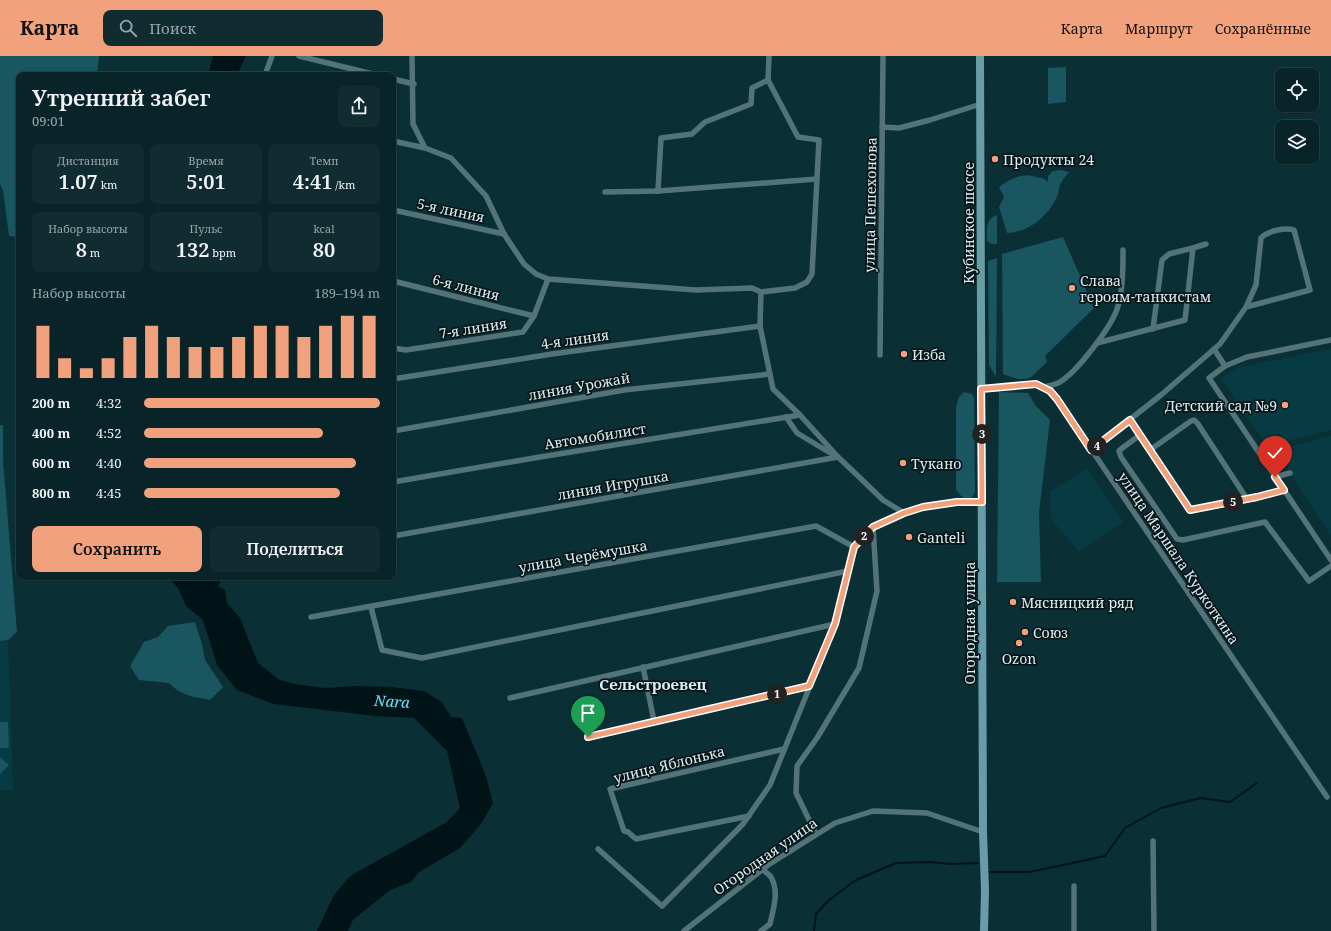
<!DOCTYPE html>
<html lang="ru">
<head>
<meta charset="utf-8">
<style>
	:root { --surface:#082428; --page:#112c30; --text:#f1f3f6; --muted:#98a4a8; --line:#294145; --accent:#f1a17c }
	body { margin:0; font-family:"Noto Serif",serif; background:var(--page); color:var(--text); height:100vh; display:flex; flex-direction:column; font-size:15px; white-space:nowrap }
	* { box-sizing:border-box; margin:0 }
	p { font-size:13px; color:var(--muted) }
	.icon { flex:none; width:22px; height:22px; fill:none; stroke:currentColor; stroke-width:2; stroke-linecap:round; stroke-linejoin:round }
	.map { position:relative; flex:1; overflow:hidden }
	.panel { position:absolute; left:16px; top:16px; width:380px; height:508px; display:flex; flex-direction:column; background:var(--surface); border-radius:8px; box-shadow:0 1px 3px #0004,0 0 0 1px var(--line) }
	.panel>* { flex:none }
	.fabs { position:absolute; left:1275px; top:12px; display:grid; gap:8px }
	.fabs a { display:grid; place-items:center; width:44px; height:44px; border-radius:8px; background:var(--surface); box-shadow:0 1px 3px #0004,0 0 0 1px var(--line); font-size:20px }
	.pin { position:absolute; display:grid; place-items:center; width:34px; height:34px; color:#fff; margin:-41px -17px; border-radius:50% 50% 50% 0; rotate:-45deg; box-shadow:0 0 4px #0007 }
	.pin .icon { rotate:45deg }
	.km { position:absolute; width:20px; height:20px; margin:-10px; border-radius:50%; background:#222; color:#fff; font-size:11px; line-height:20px; text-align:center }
	.round { display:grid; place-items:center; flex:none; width:42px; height:42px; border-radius:8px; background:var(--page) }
	.summary { display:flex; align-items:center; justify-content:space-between; height:68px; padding:0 16px }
	h1 { font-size:22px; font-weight:600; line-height:30px }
	.stats { display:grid; grid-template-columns:repeat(3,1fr); gap:6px; height:68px; padding:4px 16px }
	.stats div { display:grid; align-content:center; border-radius:8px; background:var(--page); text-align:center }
	.stats b { font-size:20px; font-weight:600 }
	.stats small { font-size:11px; font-weight:400 }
	.stats p { font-size:11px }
	.chart { height:112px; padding:8px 16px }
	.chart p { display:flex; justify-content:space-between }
	.chart svg { width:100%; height:72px; margin-top:4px; stroke:var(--accent); stroke-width:6 }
	.cta { display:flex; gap:8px; margin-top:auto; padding:8px 16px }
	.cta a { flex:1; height:46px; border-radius:8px; background:var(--accent); color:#111; font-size:16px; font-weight:600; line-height:46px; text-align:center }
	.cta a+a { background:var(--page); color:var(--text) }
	ul { padding:0 16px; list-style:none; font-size:13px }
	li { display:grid; grid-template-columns:64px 48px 1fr; align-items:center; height:30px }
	li i { height:10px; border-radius:5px; background:var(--accent) }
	header { display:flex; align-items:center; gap:24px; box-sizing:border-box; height:56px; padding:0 20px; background:var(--accent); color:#111 }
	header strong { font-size:19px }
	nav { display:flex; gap:22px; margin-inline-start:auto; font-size:14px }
	.search { width:280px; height:36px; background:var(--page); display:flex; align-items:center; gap:10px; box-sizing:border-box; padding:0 14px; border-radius:8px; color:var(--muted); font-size:15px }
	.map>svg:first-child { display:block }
</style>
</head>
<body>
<header>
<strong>Карта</strong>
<div class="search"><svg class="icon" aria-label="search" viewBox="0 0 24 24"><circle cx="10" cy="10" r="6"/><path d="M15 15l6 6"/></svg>Поиск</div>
<nav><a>Карта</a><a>Маршрут</a><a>Сохранённые</a></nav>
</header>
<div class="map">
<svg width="1331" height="875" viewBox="0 0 1331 875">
	<rect width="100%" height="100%" fill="#0a3036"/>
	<g fill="#073b43">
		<polygon points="1331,293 1331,374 1267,390 1221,323 1236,312"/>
		<polygon points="1331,380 1331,480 1292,421 1280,393"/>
		<polygon points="1087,412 1123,466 1079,495 1051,463 1050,436"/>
		<polygon points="8,584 13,734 0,734 0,585"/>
	</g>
	<g fill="#195660">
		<polygon points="0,0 99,0 97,19 19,19 19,181 9,180 3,134 0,128"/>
		<polygon points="1066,11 1066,46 1048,48 1048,12"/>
		<path d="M1061 114 1069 116C1066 120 1062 124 1060 129 1059 131 1059 135 1058 138 1050 159 1030 176 1007 177L999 151 1004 141 999 131C1011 122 1022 117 1036 121 1041 122 1045 122 1048 126V120L1053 115Z"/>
		<path d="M997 159V188H991L987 185C987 174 985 163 997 159Z"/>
		<path d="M1063 181 1094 252 1045 300 1047 306C1028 324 1029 328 1003 318L1002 198Z"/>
		<polygon points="997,202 996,321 989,309 988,205"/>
		<path d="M964 336 972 338 974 342 975 436 971 443C964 444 960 439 956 434V351L959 341Z"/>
		<polygon points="999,336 1028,337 1036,350 1050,364 1039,457 1041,526 997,526"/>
		<polygon points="0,369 3,369 3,404 17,576 8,584 0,585"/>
		<polygon points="195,566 202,588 205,604 223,631 210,644 190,640 178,635 169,627 139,624 130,610 144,586 158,581 168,570"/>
		<polygon points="0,666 8,666 9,692 0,692"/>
		<polygon points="0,701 9,709 0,718"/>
	</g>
	<g fill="#001418">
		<polygon points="213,0 246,0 237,19 208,19"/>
		<polygon points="168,521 222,521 218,530 225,534 227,547 240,562 258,607 280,624 295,628 325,632 354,630 392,631 424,635 442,646 451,661 462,662 486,720 493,747 481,768 460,792 419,816 411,826 390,834 353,864 348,875 317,875 334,839 350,820 447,766 460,752 447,695 414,662 375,660 274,648 237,634 217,609 203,564 186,550 178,532"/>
	</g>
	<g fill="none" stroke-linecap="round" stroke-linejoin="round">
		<g stroke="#001418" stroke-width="2">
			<polyline points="990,816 1030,816 1105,800 1125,772 1161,752 1200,742 1230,746 1257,727"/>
			<polyline points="814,875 816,858 829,844 856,824 896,807 930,806 950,808 978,807"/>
		</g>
		<g stroke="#537379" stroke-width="5.5">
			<polyline points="299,0 377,19"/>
			<path d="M412 0 413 68 425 92 451 102 486 140 504 178 524 208 536 218 548 223 696 234 752 232 761 236 760 270 773 333 800 359 838 401 857 419 883 444 904 457C930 449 955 446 982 446"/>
			<polyline points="265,19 272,0"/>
			<polyline points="393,23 414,28"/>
			<polyline points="882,71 899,72 930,64 981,48"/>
			<polyline points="393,85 425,92"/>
			<polyline points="658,135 661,82 692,78 705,66 751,48 752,32 768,24"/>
			<polyline points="605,136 658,135 817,123"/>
			<polyline points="393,154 504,178"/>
			<polyline points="393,225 534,260"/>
			<polyline points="761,236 795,232 807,226 812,218 819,84 798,81 768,24 769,0"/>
			<polyline points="1153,273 1162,204 1169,198 1193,192"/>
			<polyline points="1097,287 1185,264 1193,192 1206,188"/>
			<polyline points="393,292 406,294 523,276 534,260 548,223"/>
			<polyline points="1214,293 1225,310 1209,322 1331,504"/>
			<polyline points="880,299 883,0"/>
			<polyline points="1225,310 1247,301 1331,284"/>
			<polyline points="393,323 552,298 760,270"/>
			<path d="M1043 331C1048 330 1054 329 1058 327 1076 318 1113 269 1118 250 1123 232 1123 212 1123 194"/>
			<polyline points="981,333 1036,328 1050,335 1057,343 1327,741"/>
			<polyline points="786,361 797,377 832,398"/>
			<polyline points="1130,364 1140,379 1121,393 1119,395 1121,401 1177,483 1183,484 1265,466 1309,525 1331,510"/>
			<polyline points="393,375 624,334 770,318"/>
			<polyline points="1140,379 1190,454 1257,441 1284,434"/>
			<path d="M1091 394 1161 339 1220 288 1246 251 1310 234 1294 174C1286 171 1267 175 1261 182L1256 229 1246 251"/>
			<polyline points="1150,394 1191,365 1194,364 1198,368 1247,443"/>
			<polyline points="1275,421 1290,417"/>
			<polyline points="393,426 534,402 800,359"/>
			<polyline points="393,480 838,401"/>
			<polyline points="371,551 382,594 422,602 848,515"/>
			<polyline points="311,561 816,470 854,491"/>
			<polyline points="643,611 654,665"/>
			<polyline points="510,642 835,568"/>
			<polyline points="588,681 809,631"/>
			<polyline points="749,760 636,783 628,776 624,775 610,733 784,693"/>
			<polyline points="816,778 796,737 797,710 817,682 859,612 877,535 873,471"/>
			<polyline points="1153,785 1154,875"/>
			<polyline points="598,793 662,850 743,768 770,729 835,568 854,491 873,471 904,457"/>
			<polyline points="1074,830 1074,875"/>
			<polyline points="684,875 768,809 835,767 873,755 927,757 983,776"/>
			<path d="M761 875 770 868C773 854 779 837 772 823 771 819 766 817 763 814"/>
		</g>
		<polyline stroke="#689da6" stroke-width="8" points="980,0 983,776 985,834 984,875"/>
	</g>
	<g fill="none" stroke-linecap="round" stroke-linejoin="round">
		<g stroke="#fff" stroke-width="8">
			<polyline id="route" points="588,681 809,630 835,568 854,491 873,471 904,457 923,451 957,446 982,446 981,333 1036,328 1050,335 1057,343 1091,394 1130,364 1190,454 1257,441 1284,434 1275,421"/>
		</g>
		<use href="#route" stroke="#f1a17c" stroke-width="5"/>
	</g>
	<g fill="#f1a17c" stroke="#071518" stroke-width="1.5">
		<circle cx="995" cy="103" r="4"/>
		<circle cx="1072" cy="232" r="4"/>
		<circle cx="904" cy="298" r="4"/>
		<circle cx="1285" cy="349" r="4"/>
		<circle cx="903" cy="407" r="4"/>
		<circle cx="909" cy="481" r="4"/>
		<circle cx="1013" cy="546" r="4"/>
		<circle cx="1025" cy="576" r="4"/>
		<circle cx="1019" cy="587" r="4"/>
	</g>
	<g text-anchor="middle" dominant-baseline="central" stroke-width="3.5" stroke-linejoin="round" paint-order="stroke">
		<g font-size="14" fill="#dbeef2" stroke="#071518" text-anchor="start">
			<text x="1003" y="103">Продукты 24</text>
			<text x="1080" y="224">Слава<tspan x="1080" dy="16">героям-танкистам</tspan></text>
			<text x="912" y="298">Изба</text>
			<text x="1277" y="349" text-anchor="end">Детский сад №9</text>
			<text x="911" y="407">Тукано</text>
			<text x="917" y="481">Ganteli</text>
			<text x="1021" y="546">Мясницкий ряд</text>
			<text x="1033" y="576">Союз</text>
			<text x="1019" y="602" text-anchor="middle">Ozon</text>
		</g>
		<g font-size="14" fill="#dbeef2" stroke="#071518">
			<text transform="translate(870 149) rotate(-89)">улица Пешехонова</text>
			<text transform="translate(451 154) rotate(12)">5-я линия</text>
			<text transform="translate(968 167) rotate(-90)">Кубинское шоссе</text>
			<text transform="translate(466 231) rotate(14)">6-я линия</text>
			<text transform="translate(473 272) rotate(-9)">7-я линия</text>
			<text transform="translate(575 283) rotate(-8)">4-я линия</text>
			<text transform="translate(579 330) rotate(-10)">линия Урожай</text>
			<text transform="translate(595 380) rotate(-9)">Автомобилист</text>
			<text transform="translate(613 429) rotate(-10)">линия Игрушка</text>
			<text transform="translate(583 500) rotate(-10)">улица Черёмушка</text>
			<text transform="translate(1179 502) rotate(56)">улица Маршала Куркоткина</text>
			<text transform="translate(969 567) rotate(-90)">Огородная улица</text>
			<text transform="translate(669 708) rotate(-14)">улица Яблонька</text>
			<text transform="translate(765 800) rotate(-35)">Огородная улица</text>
		</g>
		<g font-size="15" font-weight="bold" fill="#dbeef2" stroke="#071518">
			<text x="653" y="628">Сельстроевец</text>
		</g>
		<g font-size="15" font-style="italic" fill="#65e2f8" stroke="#071518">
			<text transform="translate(392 645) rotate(4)">Nara</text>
		</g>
	</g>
</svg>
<div class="fabs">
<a><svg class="icon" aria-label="locate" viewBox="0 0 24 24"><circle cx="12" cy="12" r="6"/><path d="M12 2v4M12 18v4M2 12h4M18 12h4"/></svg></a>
<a><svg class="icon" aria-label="layers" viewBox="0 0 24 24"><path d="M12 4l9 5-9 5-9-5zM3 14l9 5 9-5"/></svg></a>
</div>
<div class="pin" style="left:588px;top:681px;background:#1e9e55"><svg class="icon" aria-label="arrive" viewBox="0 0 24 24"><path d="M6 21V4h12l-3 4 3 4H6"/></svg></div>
<div class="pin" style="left:1275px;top:421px;background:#d93025"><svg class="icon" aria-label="check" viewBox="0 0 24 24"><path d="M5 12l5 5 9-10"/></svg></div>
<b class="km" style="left:777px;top:638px">1</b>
<b class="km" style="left:864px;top:480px">2</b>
<b class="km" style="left:982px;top:378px">3</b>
<b class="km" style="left:1097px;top:390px">4</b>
<b class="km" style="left:1233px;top:446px">5</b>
<section class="panel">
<div class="summary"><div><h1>Утренний забег</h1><p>09:01</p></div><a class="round"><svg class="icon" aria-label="share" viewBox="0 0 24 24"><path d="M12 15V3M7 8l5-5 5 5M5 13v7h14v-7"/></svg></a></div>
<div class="stats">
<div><p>Дистанция</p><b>1.07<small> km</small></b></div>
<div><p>Время</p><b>5:01</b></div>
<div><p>Темп</p><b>4:41<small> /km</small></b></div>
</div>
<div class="stats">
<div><p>Набор высоты</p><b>8<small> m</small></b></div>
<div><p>Пульс</p><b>132<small> bpm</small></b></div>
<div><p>kcal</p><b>80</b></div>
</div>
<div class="chart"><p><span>Набор высоты</span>189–194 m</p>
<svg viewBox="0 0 160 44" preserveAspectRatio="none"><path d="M5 44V12M15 44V32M25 44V38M35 44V32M45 44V19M55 44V12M65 44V19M75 44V25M85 44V25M95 44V19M105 44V12M115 44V12M125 44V19M135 44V12M145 44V6M155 44V6"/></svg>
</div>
<ul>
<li><b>200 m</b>4:32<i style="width:100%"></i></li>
<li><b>400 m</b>4:52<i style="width:76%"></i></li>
<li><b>600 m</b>4:40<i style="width:90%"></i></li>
<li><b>800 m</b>4:45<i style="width:83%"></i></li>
</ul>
<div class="cta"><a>Сохранить</a><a>Поделиться</a></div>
</section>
</div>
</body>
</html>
